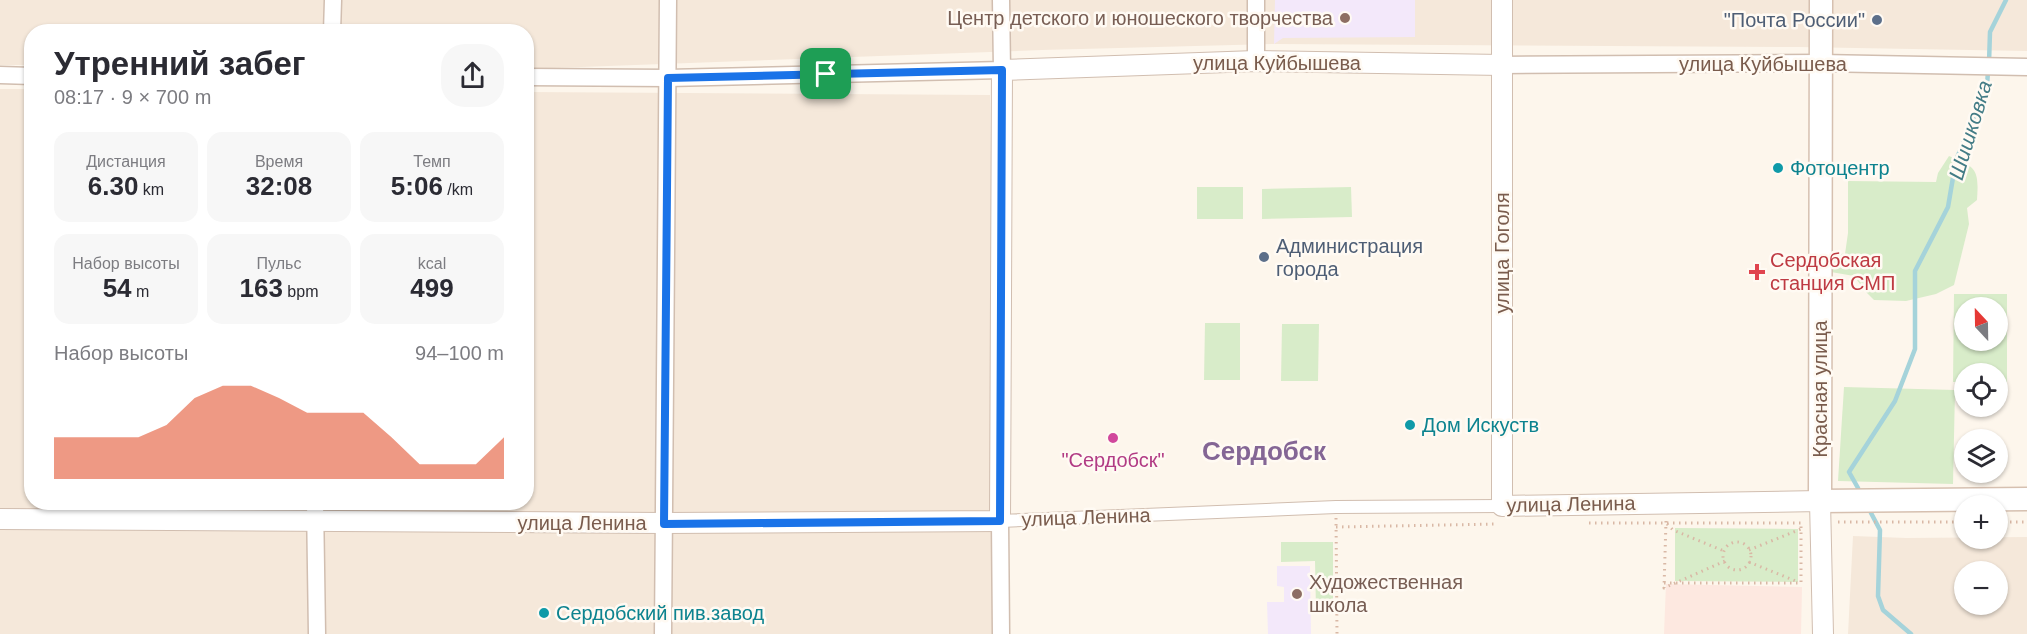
<!DOCTYPE html>
<html lang="ru">
<head>
<meta charset="utf-8">
<style>
	:root { --surface:#fff; --page:#f7f7f7; --text:#2b2b33; --muted:#7c7c81; --accent:#e76f51 }
	body { margin:0; font-family:Arial,sans-serif; background:var(--page); color:var(--text); height:100vh; display:flex; flex-direction:column; font-size:22px; white-space:nowrap }
	* { box-sizing:border-box; margin:0 }
	p { font-size:20px; color:var(--muted) }
	.icon { flex:none; width:33px; height:33px; fill:none; stroke:currentColor; stroke-width:2; stroke-linecap:round; stroke-linejoin:round }
	.map { position:relative; flex:1; overflow:hidden }
	.sheet { position:absolute; left:24px; top:24px; width:510px; height:486px; display:flex; flex-direction:column; background:var(--surface); border-radius:24px; box-shadow:0 2px 4px #0004 }
	.sheet>* { flex:none }
	.needle { width:39px; rotate:338deg }
	.tools { position:absolute; left:1954px; top:297px; display:grid; gap:12px }
	.tools a { display:grid; place-items:center; width:54px; height:54px; border-radius:50%; background:var(--surface); box-shadow:0 2px 4px #0004; font-size:30px }
	.pin { position:absolute; display:grid; place-items:center; width:51px; height:51px; color:#fff; margin:-26px; border-radius:12px; box-shadow:0 3px 9px #0006 }
	.round { display:grid; place-items:center; flex:none; width:63px; height:63px; border-radius:24px; background:var(--page) }
	.headline { display:flex; align-items:center; justify-content:space-between; height:102px; padding:0 30px }
	h1 { font-size:33px; font-weight:700; line-height:45px }
	.metrics { display:grid; grid-template-columns:repeat(3,1fr); gap:9px; height:102px; padding:6px 30px }
	.metrics div { display:grid; align-content:center; border-radius:15px; background:var(--page); text-align:center }
	.metrics b { font-size:26px; font-weight:700 }
	.metrics small { font-size:16px; font-weight:400 }
	.metrics p { font-size:16px }
	.chart { height:168px; padding:12px 30px }
	.chart p { display:flex; justify-content:space-between }
	.chart svg { width:100%; height:108px; margin-top:6px; fill:var(--accent); opacity:.7 }
	.map>svg:first-child { display:block }
</style>
</head>
<body>
<div class="map">
<svg width="2027" height="634" viewBox="0 0 2027 634">
	<rect width="100%" height="100%" fill="#fdf6ec"/>
	<g fill="#f5e8da" fill-rule="evenodd">
		<polygon points="0,0 2027,0 2027,51 1799,47 1274,44 1042,50 527,69 526,32 32,32 31,65 0,65"/>
		<polygon points="0,89 31,89 32,502 526,502 527,92 990,95 998,634 0,634"/>
		<path d="M1853 536 1906 538 2027 537V634H1848ZM1965 572H1998V604H1965Z"/>
	</g>
	<polygon fill="#fde8e0" points="1666,584 1802,587 1801,634 1664,634"/>
	<g fill="#f3e8fa">
		<polygon points="1275,0 1415,0 1415,37 1283,38 1274,44"/>
		<polygon points="1277,566 1310,566 1311,634 1268,634 1267,602 1284,602 1284,587 1277,586"/>
	</g>
	<g fill="#d8ecc9" fill-rule="evenodd">
		<path d="M1949 156C1977 167 1979 170 1977 200L1967 208 1969 224 1954 285 1936 294 1906 301 1874 300 1866 292 1854 276 1831 272V253L1845 254 1848 233V181L1936 182 1938 173Z"/>
		<rect x="1197" y="187" width="46" height="32"/>
		<polygon points="1351,187 1352,217 1262,219 1262,189"/>
		<path d="M1954 294H2007V382H1998V374H1965V382H1953ZM1965 308H1998V340H1965Z"/>
		<polygon points="1205,323 1240,323 1240,380 1204,380"/>
		<polygon points="1282,324 1319,324 1318,381 1281,381"/>
		<polygon points="1844,387 1955,390 1953,484 1838,481"/>
		<polygon points="1675,528 1798,529 1798,582 1675,581"/>
		<polygon points="1281,542 1333,542 1333,610 1316,610 1315,561 1281,562"/>
	</g>
	<g fill="none" stroke-linecap="round" stroke-linejoin="round">
		<g stroke="#a5d3da" stroke-width="4.5">
			<polyline points="1989,63 1990,32 2006,0"/>
			<polyline points="1858,488 1849,472 1895,401 1915,349 1915,271 1948,207 1956,160 1987,86 1988,71"/>
			<polyline points="1871,513 1880,530 1878,596 1883,610 1911,634"/>
		</g>
		<g stroke="#d1beb0" stroke-width="14">
			<polyline id="pedestrian" points="1000,521 1336,507 1502,506"/>
		</g>
		<g stroke="#d1beb0" stroke-width="19">
			<g id="minor">
				<polyline points="1256,0 1256,61"/>
				<polyline points="332,32 333,0"/>
				<polyline points="1502,65 1821,63 2027,67"/>
				<polyline points="0,75 32,76"/>
				<polyline points="526,77 668,78 1002,70 1001,0"/>
				<polyline points="315,502 317,634"/>
				<polyline points="1000,521 1001,634"/>
				<polyline points="663,634 668,0"/>
			</g>
		</g>
		<g stroke="#d1beb0" stroke-width="22">
			<g id="tertiary">
				<polyline points="1502,0 1502,506 1820,501 1823,634"/>
				<polyline points="0,519 664,523 1000,521 1002,70 1256,61 1502,65"/>
			</g>
		</g>
		<g stroke="#d6c0b0" stroke-width="25">
			<polyline id="secondary" points="1821,0 1820,501 2027,499"/>
		</g>
		<g stroke="#d9b8a5" stroke-width="3" stroke-dasharray="1.5 4.5" stroke-linecap="butt">
			<polyline points="1336,518 1337,634"/>
			<polyline points="1666,521 1664,588 1725,561"/>
			<polyline points="1838,522 1965,522"/>
			<polyline points="1998,522 2027,522"/>
			<polyline points="1589,523 1804,523"/>
			<polyline points="1667,524 1673,530 1724,551"/>
			<polyline points="1336,527 1498,524"/>
			<circle cx="1737" cy="556" r="14"/>
			<polyline points="1749,550 1801,529"/>
			<polyline points="1749,562 1798,582"/>
			<polyline points="1664,583 1801,583 1801,523"/>
		</g>
		<use href="#pedestrian" stroke="#fff" stroke-width="12"/>
		<use href="#minor" stroke="#fff" stroke-width="16"/>
		<use href="#tertiary" stroke="#fff" stroke-width="20"/>
		<use href="#secondary" stroke="#fff" stroke-width="22"/>
	</g>
	<g fill="none" stroke-linecap="round" stroke-linejoin="round">
		<g stroke="#fff" stroke-width="12">
			<polygon id="route" points="1002,70 1000,521 664,524 668,78"/>
		</g>
		<use href="#route" stroke="#1a73e8" stroke-width="8"/>
	</g>
	<g fill="#8d6e63" stroke="#fffaf3" stroke-width="2">
		<circle cx="1345" cy="18" r="6"/>
		<circle cx="1297" cy="594" r="6"/>
	</g>
	<g fill="#5c6f8a" stroke="#fffaf3" stroke-width="2">
		<circle cx="1877" cy="20" r="6"/>
		<circle cx="1264" cy="257" r="6"/>
	</g>
	<g fill="#0f9aa8" stroke="#fffaf3" stroke-width="2">
		<circle cx="1778" cy="168" r="6"/>
		<circle cx="1410" cy="425" r="6"/>
		<circle cx="544" cy="613" r="6"/>
	</g>
	<path fill="#e0444e" stroke="#fffaf3" stroke-width="2" d="M1754 263h6v6h6v6h-6v6h-6v-6h-6v-6h6z"/>
	<circle fill="#d1479c" stroke="#fffaf3" stroke-width="2" cx="1113" cy="438" r="6"/>
	<g text-anchor="middle" dominant-baseline="central" stroke-width="5" stroke-linejoin="round" paint-order="stroke">
		<g font-size="20" fill="#785e54" stroke="#fffaf3" text-anchor="end">
			<text x="1333" y="18">Центр детского и юношеского творчества</text>
			<text x="1309" y="582" text-anchor="start">Художественная<tspan x="1309" dy="23">школа</tspan></text>
		</g>
		<g font-size="20" fill="#4e5e75" stroke="#fffaf3" text-anchor="end">
			<text x="1865" y="20">"Почта России"</text>
			<text x="1276" y="246" text-anchor="start">Администрация<tspan x="1276" dy="23">города</tspan></text>
		</g>
		<g font-size="20" fill="#7a5c4d" stroke="#fffaf3">
			<text x="1277" y="63">улица Куйбышева</text>
			<text x="1763" y="64">улица Куйбышева</text>
			<text transform="translate(1502 253) rotate(-90)">улица Гоголя</text>
			<text transform="translate(1820 389) rotate(-90)">Красная улица</text>
			<text transform="translate(1571 504) rotate(-1)">улица Ленина</text>
			<text transform="translate(1086 517) rotate(-2)">улица Ленина</text>
			<text x="582" y="523">улица Ленина</text>
		</g>
		<g font-size="20" fill="#0d838f" stroke="#fffaf3" text-anchor="start">
			<text x="1790" y="168">Фотоцентр</text>
			<text x="1422" y="425">Дом Искуств</text>
			<text x="556" y="613">Сердобский пив.завод</text>
		</g>
		<g font-size="20" fill="#be3a42" stroke="#fffaf3" text-anchor="start">
			<text x="1770" y="260">Сердобская<tspan x="1770" dy="23">станция СМП</tspan></text>
		</g>
		<g font-size="20" fill="#b23c85" stroke="#fffaf3">
			<text x="1113" y="460">"Сердобск"</text>
		</g>
		<g font-size="21" font-style="italic" fill="#437c86" stroke="#fffaf3">
			<text transform="translate(1970 130) rotate(-73)">Шишковка</text>
		</g>
		<g font-size="26" font-weight="bold" fill="#846695" stroke="#fffaf3">
			<text x="1264" y="451">Сердобск</text>
		</g>
	</g>
</svg>
<div class="tools">
<a><svg class="needle" viewBox="-14 -14 28 28"><path d="M0-13l5 13h-10z" fill="#e53935"/><path d="M0 13l5-13h-10z" fill="#7c7c81"/></svg></a>
<a><svg class="icon" aria-label="locate" viewBox="0 0 24 24"><circle cx="12" cy="12" r="6"/><path d="M12 2v4M12 18v4M2 12h4M18 12h4"/></svg></a>
<a><svg class="icon" aria-label="layers" viewBox="0 0 24 24"><path d="M12 4l9 5-9 5-9-5zM3 14l9 5 9-5"/></svg></a>
<a>+</a>
<a>−</a>
</div>
<div class="pin" style="left:826px;top:74px;background:#1e9e55"><svg class="icon" aria-label="arrive" viewBox="0 0 24 24"><path d="M6 21V4h12l-3 4 3 4H6"/></svg></div>
<section class="sheet">
<div class="headline"><div><h1>Утренний забег</h1><p>08:17 · 9 × 700 m</p></div><a class="round"><svg class="icon" aria-label="share" viewBox="0 0 24 24"><path d="M12 15V3M7 8l5-5 5 5M5 13v7h14v-7"/></svg></a></div>
<div class="metrics">
<div><p>Дистанция</p><b>6.30<small> km</small></b></div>
<div><p>Время</p><b>32:08</b></div>
<div><p>Темп</p><b>5:06<small> /km</small></b></div>
</div>
<div class="metrics">
<div><p>Набор высоты</p><b>54<small> m</small></b></div>
<div><p>Пульс</p><b>163<small> bpm</small></b></div>
<div><p>kcal</p><b>499</b></div>
</div>
<div class="chart"><p><span>Набор высоты</span>94–100 m</p>
<svg viewBox="0 0 160 44" preserveAspectRatio="none"><path d="M0 44V27L10 27L20 27L30 27L40 22L50 11L60 6L70 6L80 11L90 17L100 17L110 17L120 27L130 38L140 38L150 38L160 27V44z"/></svg>
</div>
</section>
</div>
</body>
</html>
